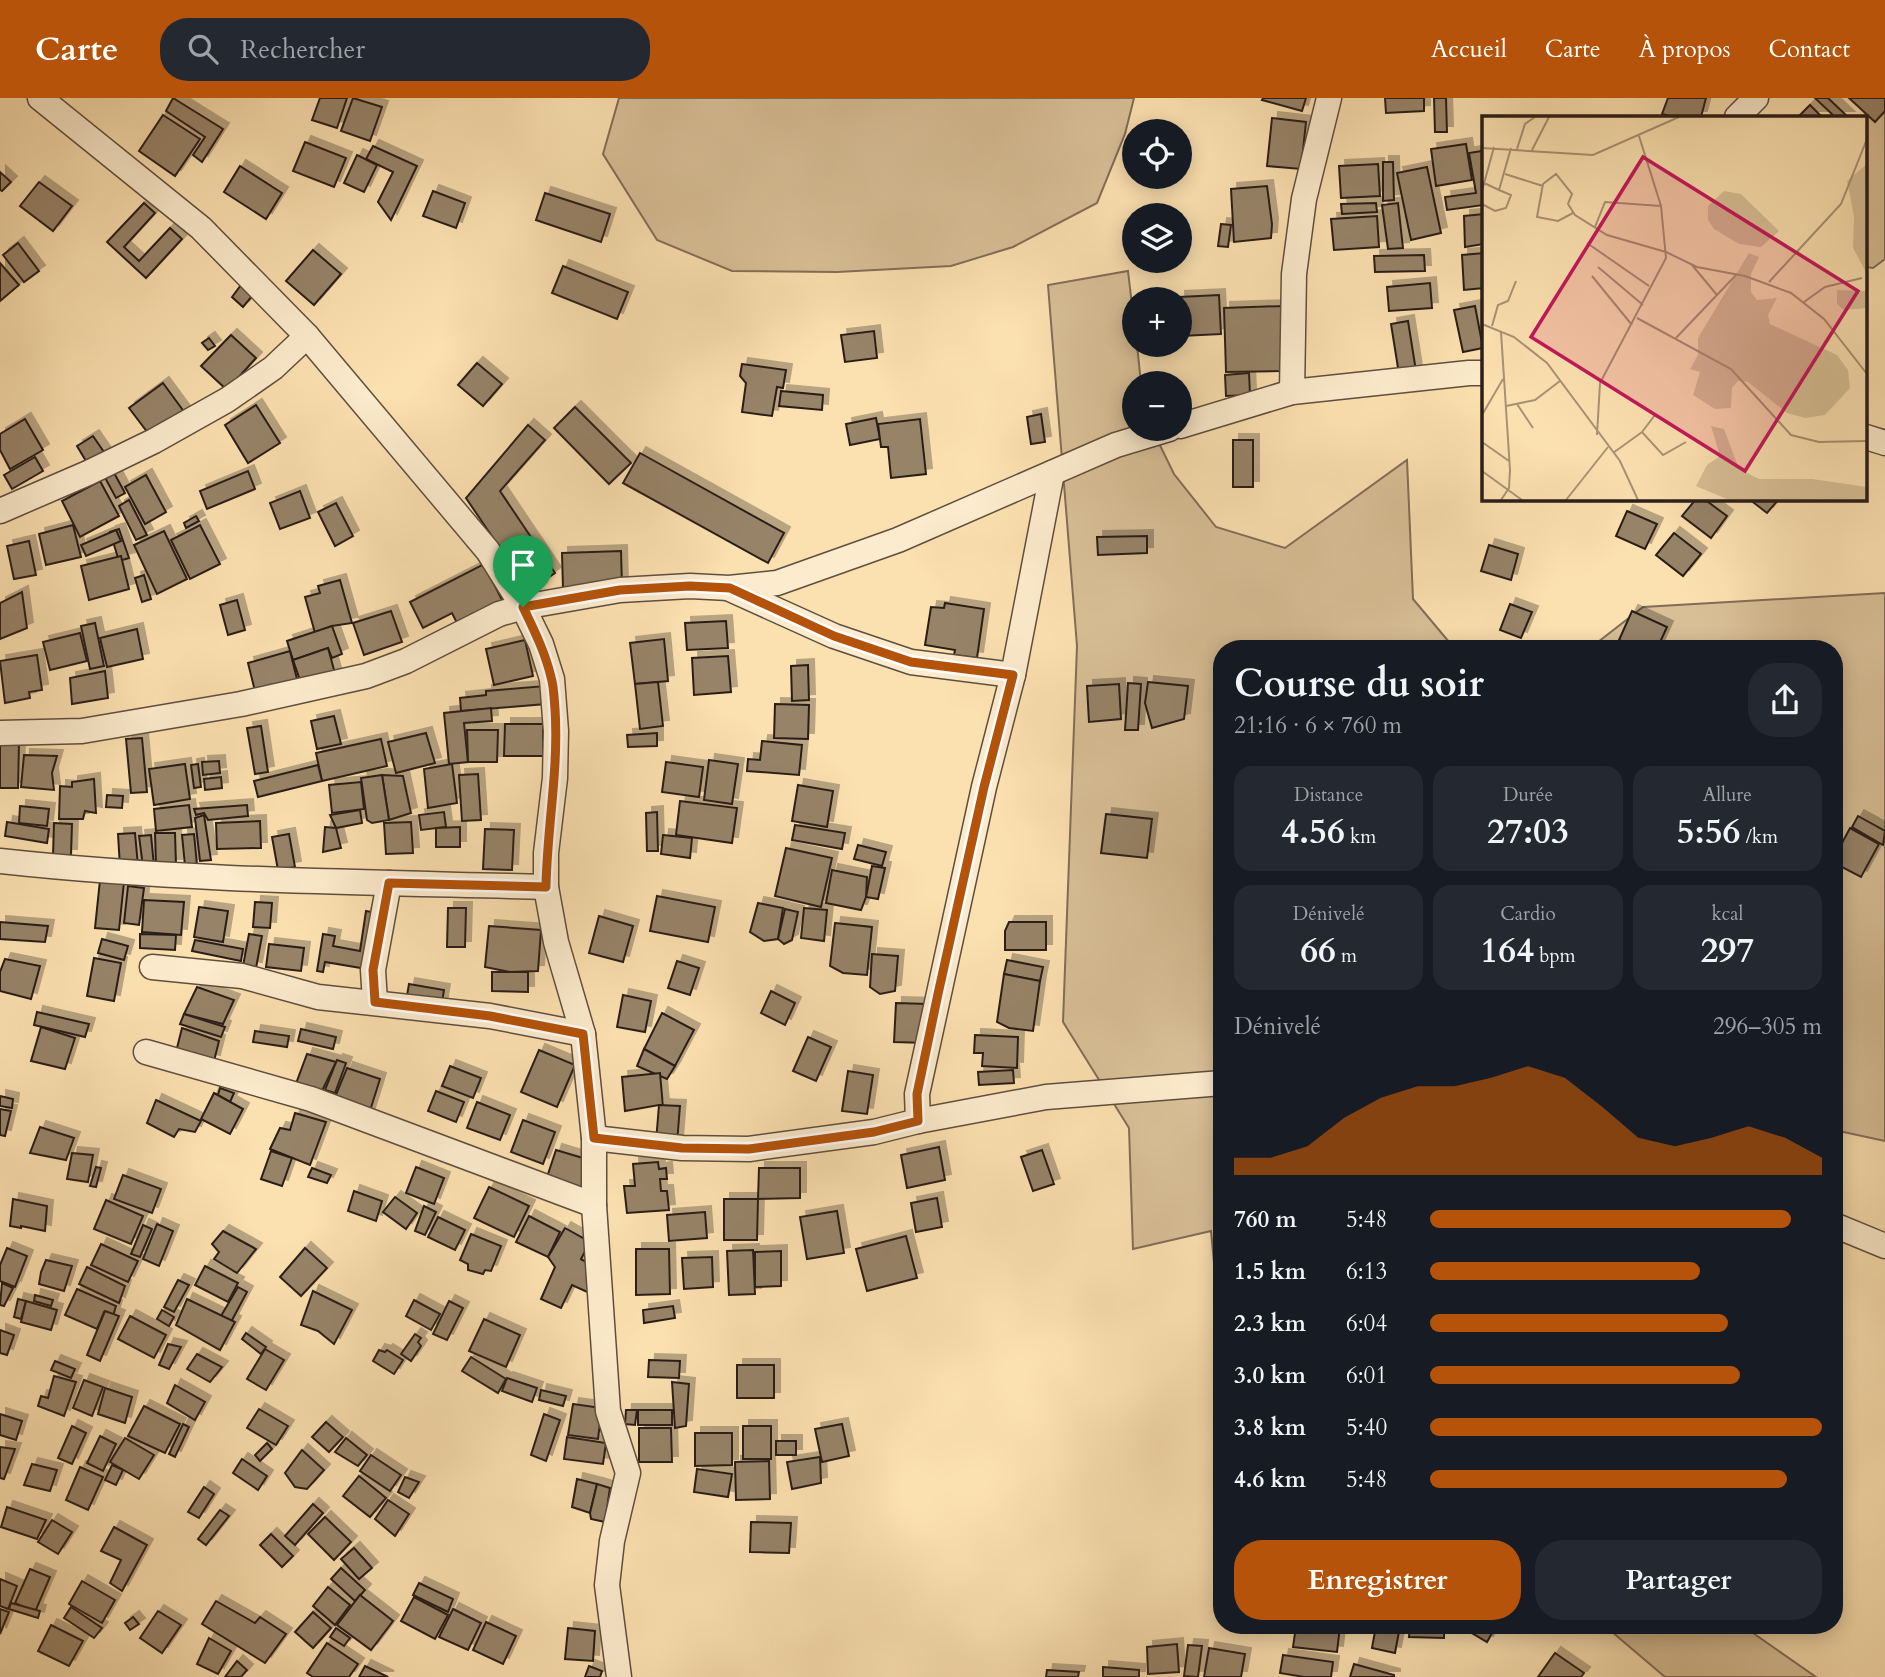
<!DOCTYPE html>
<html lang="fr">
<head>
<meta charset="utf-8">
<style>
	:root { --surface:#171b24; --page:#242831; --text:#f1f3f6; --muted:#9ea1a6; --accent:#b45309 }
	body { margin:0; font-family:Cardo,serif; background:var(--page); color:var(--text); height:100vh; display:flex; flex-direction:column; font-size:26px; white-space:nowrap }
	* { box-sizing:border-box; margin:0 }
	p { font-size:23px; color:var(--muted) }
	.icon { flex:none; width:38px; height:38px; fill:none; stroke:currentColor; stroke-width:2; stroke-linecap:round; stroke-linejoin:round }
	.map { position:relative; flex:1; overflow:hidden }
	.drawer { position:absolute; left:1213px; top:542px; width:630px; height:994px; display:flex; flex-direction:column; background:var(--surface); border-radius:28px; box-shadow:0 4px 18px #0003 }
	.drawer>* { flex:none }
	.tools { position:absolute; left:1122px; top:21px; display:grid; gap:14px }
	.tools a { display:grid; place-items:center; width:70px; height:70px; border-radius:50%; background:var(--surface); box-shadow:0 4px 18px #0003; font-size:35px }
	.pin { position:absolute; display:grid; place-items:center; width:60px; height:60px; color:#fff; margin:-72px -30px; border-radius:50% 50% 50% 0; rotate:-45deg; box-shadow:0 0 7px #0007 }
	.pin .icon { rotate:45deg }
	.round { display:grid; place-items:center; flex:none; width:74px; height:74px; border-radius:28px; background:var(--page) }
	.summary { display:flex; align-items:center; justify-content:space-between; height:119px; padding:0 21px }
	h1 { font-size:38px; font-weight:600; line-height:52px }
	.stats { display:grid; grid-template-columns:repeat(3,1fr); gap:10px; height:119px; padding:7px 21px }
	.stats div { display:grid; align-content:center; border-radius:18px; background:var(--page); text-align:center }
	.stats b { font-size:35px; font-weight:600 }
	.stats small { font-size:19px; font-weight:400 }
	.stats p { font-size:19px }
	.chart { height:196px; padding:14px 21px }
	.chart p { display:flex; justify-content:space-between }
	.chart svg { width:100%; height:126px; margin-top:7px; fill:var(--accent); opacity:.7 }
	.cta { display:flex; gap:14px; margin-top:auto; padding:14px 21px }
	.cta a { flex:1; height:80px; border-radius:28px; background:var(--accent); color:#fff; font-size:28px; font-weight:600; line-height:80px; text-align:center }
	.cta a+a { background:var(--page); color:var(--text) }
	ul { padding:0 21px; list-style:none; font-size:23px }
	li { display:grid; grid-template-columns:112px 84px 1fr; align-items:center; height:52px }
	li i { height:18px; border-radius:9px; background:var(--accent) }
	header { display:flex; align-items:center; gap:42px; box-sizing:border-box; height:98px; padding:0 35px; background:var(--accent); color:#fff }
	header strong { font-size:33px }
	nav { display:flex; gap:38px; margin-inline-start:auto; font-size:24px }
	.search { width:490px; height:63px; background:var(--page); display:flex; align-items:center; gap:18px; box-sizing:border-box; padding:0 24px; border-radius:28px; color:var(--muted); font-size:26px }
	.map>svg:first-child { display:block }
</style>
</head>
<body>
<header>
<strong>Carte</strong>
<div class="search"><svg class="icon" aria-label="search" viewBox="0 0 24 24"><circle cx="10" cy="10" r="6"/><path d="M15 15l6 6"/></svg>Rechercher</div>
<nav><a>Accueil</a><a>Carte</a><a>À propos</a><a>Contact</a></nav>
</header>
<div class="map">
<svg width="1885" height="1579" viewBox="0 0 1885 1579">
	<defs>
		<filter id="shadow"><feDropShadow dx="6" dy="-6" stdDeviation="0" flood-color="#0004"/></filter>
	</defs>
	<rect width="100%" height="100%" fill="#fbe0b0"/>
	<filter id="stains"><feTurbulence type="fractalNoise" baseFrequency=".00286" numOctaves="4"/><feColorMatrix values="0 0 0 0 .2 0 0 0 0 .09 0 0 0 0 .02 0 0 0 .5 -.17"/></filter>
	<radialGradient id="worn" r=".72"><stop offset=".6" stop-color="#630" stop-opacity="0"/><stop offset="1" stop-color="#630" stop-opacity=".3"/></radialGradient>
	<g fill="#d8bf96" stroke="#826e57" stroke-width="2">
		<polygon points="619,0 1134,0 1125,36 1097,105 1013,149 951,168 837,174 732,173 657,142 603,56"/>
		<polygon points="1885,8 1885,161 1873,170 1866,169 1866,19 1862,19"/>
		<polygon points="1128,173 1134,224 1134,247 1137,247 1141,285 1134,285 1134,331 1152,331 1174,376 1216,429 1285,450 1407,362 1413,501 1455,551 1222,551 1221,1193 1214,1165 1211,1133 1133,1151 1129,1030 1063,924 1077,548 1048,187"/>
		<polygon points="1885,495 1885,1043 1834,1032 1834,551 1589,551 1643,509"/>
		<polygon points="1605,1528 1743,1528 1816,1579 1665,1579"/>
	</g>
	<g fill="#978367" stroke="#2b1e18" stroke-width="2" filter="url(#shadow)">
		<polygon points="173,0 223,31 202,64 193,57 205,39 166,13"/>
		<polygon points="320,0 347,0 337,30 312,22"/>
		<polygon points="353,0 382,9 370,43 341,33"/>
		<polygon points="1263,0 1306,0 1302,13 1262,2"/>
		<polygon points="1385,0 1424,0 1424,13 1386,15"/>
		<polygon points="1434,0 1446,0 1447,34 1435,34"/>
		<polygon points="1668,0 1706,0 1701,19 1675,19 1662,16"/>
		<polygon points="1815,0 1828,0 1848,19 1835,19"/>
		<polygon points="1849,0 1885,0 1885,13 1875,24"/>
		<polygon points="1810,7 1822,19 1798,19"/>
		<polygon points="163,17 200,41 175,78 139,53"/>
		<polygon points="1272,20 1306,24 1301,71 1267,68"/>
		<polygon points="305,44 346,60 334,89 293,73"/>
		<polygon points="1466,46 1472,82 1436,88 1431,51"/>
		<polygon points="373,48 417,68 391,122 378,104 393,74 366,61"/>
		<polygon points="1482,53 1484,107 1447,112 1445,99 1476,95 1469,55"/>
		<polygon points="357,57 377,67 364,94 344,85"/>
		<polygon points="1383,64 1393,64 1394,102 1383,103"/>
		<polygon points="1378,66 1380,98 1341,100 1339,68"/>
		<polygon points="240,68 282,95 266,121 224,94"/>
		<polygon points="1427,69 1441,135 1411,142 1397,75"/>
		<polygon points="0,74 11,84 2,93 0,92"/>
		<polygon points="39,84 72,108 53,133 20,108"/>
		<polygon points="1267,88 1272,126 1271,140 1234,144 1231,91"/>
		<polygon points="433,93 465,105 456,130 423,118"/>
		<polygon points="545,95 610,116 601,144 536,122"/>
		<polygon points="144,105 155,115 124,149 139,163 170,130 182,141 146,180 107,144"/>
		<polygon points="1376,105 1377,114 1342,116 1341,106"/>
		<polygon points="1398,105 1403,150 1388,151 1382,107"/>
		<polygon points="1484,116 1484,146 1465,149 1464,118"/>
		<polygon points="1377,118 1379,149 1334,152 1331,121"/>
		<polygon points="1221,126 1231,127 1228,149 1218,148"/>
		<polygon points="18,145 39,173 24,184 3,157"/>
		<polygon points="313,152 341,176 314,207 286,183"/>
		<polygon points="1484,155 1484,190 1464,192 1462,157"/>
		<polygon points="1424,157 1425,173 1375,174 1374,158"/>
		<polygon points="0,165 19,187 0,203"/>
		<polygon points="563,168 628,194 617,221 552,195"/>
		<polygon points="1430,185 1432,210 1389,213 1387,189"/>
		<polygon points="241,187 253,197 243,209 232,199"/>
		<polygon points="1219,197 1221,236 1181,238 1179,199"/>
		<polygon points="1283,208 1284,273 1226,274 1224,210"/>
		<polygon points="1475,208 1483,250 1463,254 1454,212"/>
		<polygon points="1408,223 1416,273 1399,276 1391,226"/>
		<polygon points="874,233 877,260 845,264 841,237"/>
		<polygon points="231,237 256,260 227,292 201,268"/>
		<polygon points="209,240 215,248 208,252 202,245"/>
		<polygon points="477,265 502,286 483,308 458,287"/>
		<polygon points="742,266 786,272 783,290 777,289 772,318 742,314 746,285 740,278"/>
		<polygon points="1249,275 1250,297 1226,298 1225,277"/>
		<polygon points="163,285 185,315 151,339 129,310"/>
		<polygon points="781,293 823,297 822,312 779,308"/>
		<polygon points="256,307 280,345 248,365 225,327"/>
		<polygon points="575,309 631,365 609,386 554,330"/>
		<polygon points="1041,316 1045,344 1031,346 1027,319"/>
		<polygon points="876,320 880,341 850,347 846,326"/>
		<polygon points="25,321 43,352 10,371 0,352 0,336"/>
		<polygon points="920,321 926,376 891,380 888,349 881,349 878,326"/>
		<polygon points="528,327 545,342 500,393 555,475 529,493 466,400"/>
		<polygon points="93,338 106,357 89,368 77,348"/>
		<rect x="1233" y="342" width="20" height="47"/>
		<polygon points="640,355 784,435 768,465 623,385"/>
		<polygon points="35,359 43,373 12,391 4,377"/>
		<polygon points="112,371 125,395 116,400 103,376"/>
		<polygon points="248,373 255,391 207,411 200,393"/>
		<polygon points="146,377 166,414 145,426 125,389"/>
		<polygon points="100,383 119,418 80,439 62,403"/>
		<polygon points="300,393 310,420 280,431 270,405"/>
		<polygon points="1696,401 1704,401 1727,418 1711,440 1682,418"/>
		<polygon points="1749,401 1779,401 1767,415"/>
		<polygon points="129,402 147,437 136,442 119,408"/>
		<polygon points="336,405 353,438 335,448 318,414"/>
		<polygon points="1627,413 1657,426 1645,451 1616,438"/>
		<polygon points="196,418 199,423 186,430 184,425"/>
		<polygon points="73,427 81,459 46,467 39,436"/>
		<polygon points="200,427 220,466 190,481 171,442"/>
		<polygon points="119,431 129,460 119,463 110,434"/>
		<polygon points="116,432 121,443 86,458 81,447"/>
		<polygon points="164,433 187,481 157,496 134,447"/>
		<polygon points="1674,435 1701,456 1683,478 1656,457"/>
		<polygon points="1147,438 1147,455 1098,457 1097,439"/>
		<polygon points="29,443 36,477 14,481 7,448"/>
		<polygon points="1489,447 1518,456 1511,482 1481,473"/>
		<polygon points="621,453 622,488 563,490 562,455"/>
		<polygon points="121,458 129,491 89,502 81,468"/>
		<polygon points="484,466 505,508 460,531 452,515 423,530 410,504"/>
		<polygon points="144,477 151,501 142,504 135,480"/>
		<polygon points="340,482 352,525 332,528 315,535 305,499 320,495 318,488"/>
		<polygon points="22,494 27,530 0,541 0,505"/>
		<polygon points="237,502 245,532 228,537 220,507"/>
		<polygon points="945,505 984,511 977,560 954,557 955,552 925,547 931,509 944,510"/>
		<polygon points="1510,506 1532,514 1521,540 1500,532"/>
		<polygon points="391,513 402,544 364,557 353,525"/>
		<polygon points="1632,513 1667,529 1657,551 1641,551 1619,542"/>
		<polygon points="726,523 728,550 687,552 685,525"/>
		<polygon points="95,525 104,568 90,571 81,528"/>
		<polygon points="332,528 342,556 332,560 328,550 293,562 287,543"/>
		<polygon points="137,531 143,561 107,569 100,540"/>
		<polygon points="80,535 87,563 50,572 43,544"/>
		<polygon points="664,541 668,583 635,586 630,545"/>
		<polygon points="525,542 533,578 494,587 486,551"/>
		<polygon points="328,550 336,579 302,588 293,562"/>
		<polygon points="290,553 298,585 256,597 248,565"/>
		<polygon points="37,557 42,592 29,594 30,600 5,605 0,563"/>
		<polygon points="728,558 731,594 694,597 692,560"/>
		<polygon points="808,567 809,602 792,603 791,568"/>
		<polygon points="105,573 108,600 72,606 70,580"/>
		<polygon points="658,584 663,628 640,631 635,586"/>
		<polygon points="1148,584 1188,588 1184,621 1152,630 1145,605"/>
		<polygon points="1128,585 1141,586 1138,632 1125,632"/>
		<polygon points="1119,586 1121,621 1089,624 1087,588"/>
		<polygon points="545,588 546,606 461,613 460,600 486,597 486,593"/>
		<polygon points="775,606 809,607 808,641 774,640"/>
		<polygon points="491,610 492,623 464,625 468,664 449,666 444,615"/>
		<polygon points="334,618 341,646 317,651 311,623"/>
		<polygon points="505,626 543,626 543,658 504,658"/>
		<polygon points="261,628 268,674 255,676 247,630"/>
		<polygon points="467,632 498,632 497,664 468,664"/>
		<polygon points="426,635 435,665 396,675 388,644"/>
		<polygon points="657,635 657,648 628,649 627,637"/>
		<polygon points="142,640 147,694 131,695 126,641"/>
		<polygon points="381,641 387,668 322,683 316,655"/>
		<polygon points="762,643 802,647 799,677 747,673 748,661 760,662"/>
		<polygon points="0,645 5,647 19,645 18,690 0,690"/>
		<polygon points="24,657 57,658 52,675 54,692 21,689"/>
		<polygon points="709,662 738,666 732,706 704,702"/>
		<polygon points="219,663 220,675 203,677 202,664"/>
		<polygon points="666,664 703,669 699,699 662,694"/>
		<polygon points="185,666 190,701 154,707 149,671"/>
		<polygon points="198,666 201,689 194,690 191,667"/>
		<polygon points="452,666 457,705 428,710 424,671"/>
		<polygon points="318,667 322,683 258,699 254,683"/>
		<polygon points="478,676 481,722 462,723 459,677"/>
		<polygon points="382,677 403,678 411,715 389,722"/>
		<polygon points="382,677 389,722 372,725 367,722 361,680"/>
		<polygon points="221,679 222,690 205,692 204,681"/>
		<polygon points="94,681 96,715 85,713 83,721 59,721 60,688 72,689 72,684"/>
		<polygon points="361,684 364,711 332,715 329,687"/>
		<polygon points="798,687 833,693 827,729 792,723"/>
		<polygon points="107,697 123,698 122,710 106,709"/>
		<polygon points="680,703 737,710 732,745 676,737"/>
		<polygon points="189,707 192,729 156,733 154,711"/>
		<polygon points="247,707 248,718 208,722 204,715 196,717 194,711"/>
		<polygon points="20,708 49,711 47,728 19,725"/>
		<polygon points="360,712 362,725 336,730 330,717"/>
		<polygon points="444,714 446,729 421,732 419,717"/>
		<polygon points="657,714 658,753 647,753 646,715"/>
		<polygon points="1106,716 1152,721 1147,760 1101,755"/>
		<polygon points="204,717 211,762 200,763 195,720"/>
		<polygon points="1858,718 1885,733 1883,747 1852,729"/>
		<polygon points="260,723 261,750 217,751 216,725"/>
		<polygon points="7,724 49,731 47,745 5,738"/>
		<polygon points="411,724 413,755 386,756 384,725"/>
		<polygon points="54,725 72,726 71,757 53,757"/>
		<polygon points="795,727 845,735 842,751 792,742"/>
		<polygon points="325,729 336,730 341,750 323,754"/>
		<polygon points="460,729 460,749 436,749 436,730"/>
		<polygon points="1850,730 1879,746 1861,779 1834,765 1834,760"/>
		<polygon points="485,731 514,732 512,772 483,771"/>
		<polygon points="135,735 138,768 120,769 118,736"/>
		<polygon points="155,735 175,735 176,767 156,767"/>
		<polygon points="194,736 197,767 185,768 182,737"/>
		<polygon points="289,736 295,769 278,772 272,739"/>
		<polygon points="151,737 154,768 143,769 139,738"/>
		<polygon points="663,737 692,740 690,760 661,756"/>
		<polygon points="858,747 886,754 882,768 854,761"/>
		<polygon points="786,750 832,760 821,809 775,798"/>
		<polygon points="872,768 885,770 878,801 866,799"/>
		<polygon points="832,772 867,779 866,799 861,812 826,805"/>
		<polygon points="100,782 124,784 119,832 95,830"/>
		<polygon points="128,788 144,790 139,827 124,825"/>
		<polygon points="657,798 715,809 708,844 650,833"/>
		<polygon points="144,802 184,804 181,837 142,834"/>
		<polygon points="255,804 272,805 270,830 253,829"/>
		<polygon points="758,805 783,810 778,841 764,843 750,834"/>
		<polygon points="199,809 228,813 223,844 194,839"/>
		<polygon points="448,810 466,810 465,849 447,849"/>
		<polygon points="804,810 827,812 824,843 801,840"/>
		<polygon points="785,811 798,814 792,842 784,846 778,841"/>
		<polygon points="366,813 383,816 373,872 325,864 323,874 317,873 323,836 335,838 333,848 360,853"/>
		<polygon points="599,818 633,828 623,864 589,855"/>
		<polygon points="0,824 48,828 45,844 0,841"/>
		<polygon points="1009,824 1046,824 1046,852 1005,852 1005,833"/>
		<polygon points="835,825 872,829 867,877 843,875 830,868"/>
		<polygon points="489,828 541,832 538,873 510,874 485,869"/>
		<polygon points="140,836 176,837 175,852 140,850"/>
		<polygon points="249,836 262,838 256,870 243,868"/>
		<polygon points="102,841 128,848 124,862 98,855"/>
		<polygon points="195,842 243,851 241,863 192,853"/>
		<polygon points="269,846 304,850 301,873 266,869"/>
		<polygon points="872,856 898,858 895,893 880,896 870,889"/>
		<polygon points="94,860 121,865 114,903 87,898"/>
		<polygon points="5,861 40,868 31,901 0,893 0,874"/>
		<polygon points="1007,862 1043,869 1040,883 1004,876"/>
		<polygon points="677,863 699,870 690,897 668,890"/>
		<polygon points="492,874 528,874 528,894 492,893"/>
		<polygon points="1004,876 1040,883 1033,933 1009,930 997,924"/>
		<polygon points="409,886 444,892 441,910 406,903"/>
		<polygon points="197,889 234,902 223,926 184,916"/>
		<polygon points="771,893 795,905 785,927 761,915"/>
		<polygon points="623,897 651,903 645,934 617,929"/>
		<polygon points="896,905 928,906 926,945 894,944"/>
		<polygon points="37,914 89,926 85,939 34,927"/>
		<polygon points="662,915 694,932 675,968 644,951"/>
		<polygon points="184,916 225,929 221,939 180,926"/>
		<polygon points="41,929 75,940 65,971 31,963"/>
		<polygon points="182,930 219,943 214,963 176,954"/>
		<polygon points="301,931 336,939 333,951 298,943"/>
		<polygon points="255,933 289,938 287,949 253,944"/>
		<polygon points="975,937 1018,939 1017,970 982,968 983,955 974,955"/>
		<polygon points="808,939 831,949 816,983 793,973"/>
		<polygon points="644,951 675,968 667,981 637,968"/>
		<polygon points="539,952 575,967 557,1009 521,994"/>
		<polygon points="307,956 336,964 320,997 294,991"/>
		<polygon points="337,962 346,965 335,995 325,992"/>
		<polygon points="450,968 481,980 473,1000 442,988"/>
		<polygon points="347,970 380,981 369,1016 333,1004"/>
		<polygon points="1013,972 1014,985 979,987 978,974"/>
		<polygon points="848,973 873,977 867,1016 842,1013"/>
		<polygon points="660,975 663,1009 659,1007 625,1013 622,979"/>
		<polygon points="220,990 234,995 230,1004 218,997"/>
		<polygon points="436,993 464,1004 456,1024 428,1013"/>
		<polygon points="214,995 243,1011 230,1036 201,1021"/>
		<polygon points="0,998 13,1001 12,1010 0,1008"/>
		<polygon points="156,1002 201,1023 195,1034 179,1031 174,1039 147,1025"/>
		<polygon points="477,1004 510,1017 500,1042 467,1030"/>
		<polygon points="659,1007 680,1008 677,1045 656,1044"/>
		<polygon points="0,1011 11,1013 5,1038 0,1037"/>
		<polygon points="295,1015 326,1024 310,1067 270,1051 280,1030 290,1032"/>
		<polygon points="523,1022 555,1034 543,1066 511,1054"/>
		<polygon points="40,1029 74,1040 66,1062 30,1055"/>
		<polygon points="939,1049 945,1082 907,1090 901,1057"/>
		<polygon points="556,1052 593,1063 582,1096 545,1085"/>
		<polygon points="1042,1052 1054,1086 1033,1093 1021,1059"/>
		<polygon points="271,1053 292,1060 282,1088 261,1081"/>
		<polygon points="72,1055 93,1057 88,1084 67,1081"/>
		<polygon points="658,1064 659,1071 666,1070 667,1081 660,1081 661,1093 667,1093 669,1112 627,1115 624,1088 635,1088 633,1066"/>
		<polygon points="96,1069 101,1070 96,1089 90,1088"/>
		<polygon points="416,1069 444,1080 434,1106 406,1095"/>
		<polygon points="312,1070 331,1077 327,1085 308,1079"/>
		<polygon points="759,1070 800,1070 800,1100 758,1101"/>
		<polygon points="123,1077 161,1091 152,1115 114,1101"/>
		<polygon points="489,1089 529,1108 514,1139 474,1120"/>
		<polygon points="354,1093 382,1103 376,1123 348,1113"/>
		<polygon points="395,1099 417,1115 406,1131 383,1114"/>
		<polygon points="937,1100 942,1129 916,1134 911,1105"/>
		<polygon points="13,1101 47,1108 45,1133 21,1128 21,1130 10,1128"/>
		<polygon points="724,1101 758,1101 757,1142 724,1142"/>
		<polygon points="106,1102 143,1118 131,1146 94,1131"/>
		<polygon points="424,1108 436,1114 425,1137 415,1133"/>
		<polygon points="837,1113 844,1155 807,1161 800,1119"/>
		<polygon points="705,1114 707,1140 669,1143 667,1117"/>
		<polygon points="529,1118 560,1134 548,1159 516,1144"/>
		<polygon points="438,1119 465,1132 455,1152 428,1139"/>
		<polygon points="157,1126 173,1133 159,1168 143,1161"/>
		<polygon points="143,1127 152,1131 140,1159 131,1156"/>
		<polygon points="565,1130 590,1144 581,1161 598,1171 594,1197 572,1187 561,1210 541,1201 555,1169 548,1159"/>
		<polygon points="223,1133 256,1151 237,1175 214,1161 219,1154 212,1146"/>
		<polygon points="471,1136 501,1148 491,1173 485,1172 483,1176 468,1172 468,1166 460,1162"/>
		<polygon points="906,1138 917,1180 867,1193 856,1151"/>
		<polygon points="101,1146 138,1163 128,1184 91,1167"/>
		<polygon points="7,1150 27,1158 15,1189 0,1183 0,1167"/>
		<polygon points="305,1150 327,1170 301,1198 280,1179"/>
		<polygon points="636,1151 669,1151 670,1196 636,1197"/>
		<polygon points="753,1152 755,1196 729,1197 727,1153"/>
		<polygon points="781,1153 781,1188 755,1189 755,1154"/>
		<polygon points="712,1159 713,1189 684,1191 682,1160"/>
		<polygon points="46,1162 72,1168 64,1193 39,1186 41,1174"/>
		<polygon points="205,1168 238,1185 228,1204 195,1187"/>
		<polygon points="87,1169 125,1188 119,1205 79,1186"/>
		<polygon points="178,1182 189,1187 174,1214 164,1209"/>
		<polygon points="2,1185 13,1190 4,1208 0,1207"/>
		<polygon points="238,1189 247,1194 231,1224 221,1218"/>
		<polygon points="77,1191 116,1208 113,1218 104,1214 97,1231 65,1217"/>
		<polygon points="313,1193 352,1212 334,1246 318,1233 301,1227"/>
		<polygon points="35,1197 53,1202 51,1208 34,1203"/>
		<polygon points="18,1201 26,1203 21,1221 14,1219"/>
		<polygon points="187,1201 235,1224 220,1252 176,1227"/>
		<polygon points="414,1202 440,1216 431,1232 406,1218"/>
		<polygon points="26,1203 57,1212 51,1232 21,1224"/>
		<polygon points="449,1203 463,1210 447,1242 433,1236"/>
		<polygon points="673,1208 675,1220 644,1225 643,1212"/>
		<polygon points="162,1212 174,1219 169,1228 157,1221"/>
		<polygon points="105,1213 119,1218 100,1263 87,1257"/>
		<polygon points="130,1218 166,1237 154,1260 118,1241"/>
		<polygon points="484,1221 520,1237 506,1269 469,1253"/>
		<polygon points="0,1232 14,1237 7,1257 0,1255"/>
		<polygon points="246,1235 266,1249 261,1256 242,1241"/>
		<polygon points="415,1236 421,1240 418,1244 421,1248 411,1263 401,1256"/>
		<polygon points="168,1246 181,1249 169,1271 159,1267"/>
		<polygon points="265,1251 284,1262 266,1292 247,1281"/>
		<polygon points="379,1252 385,1254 387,1252 403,1262 394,1276 373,1263"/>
		<polygon points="197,1256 222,1269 210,1284 187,1271"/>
		<polygon points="471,1259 506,1281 498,1295 462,1273"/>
		<polygon points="649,1262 680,1263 679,1280 648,1279"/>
		<polygon points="55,1263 75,1271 71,1280 51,1272"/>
		<rect x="737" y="1267" width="37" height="33"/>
		<polygon points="54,1278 76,1284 64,1318 38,1308 41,1298 48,1300"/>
		<polygon points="507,1280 537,1290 532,1304 502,1293"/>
		<polygon points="84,1282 103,1289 92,1318 73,1310"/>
		<polygon points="672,1284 689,1286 686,1328 675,1330"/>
		<polygon points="175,1287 205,1304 195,1322 167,1305"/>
		<polygon points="105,1290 132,1299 125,1325 98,1316"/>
		<polygon points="541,1292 566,1298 563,1308 539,1302"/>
		<polygon points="573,1306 602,1310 598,1341 568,1337"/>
		<polygon points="144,1308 180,1326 165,1355 128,1338"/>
		<polygon points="259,1311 288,1328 276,1347 247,1330"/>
		<polygon points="626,1312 637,1312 635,1327 625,1326"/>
		<rect x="638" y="1312" width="34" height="15"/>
		<polygon points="0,1316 22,1323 16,1342 0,1337"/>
		<polygon points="544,1316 560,1322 546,1363 531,1357"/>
		<polygon points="326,1324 343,1339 329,1354 312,1339"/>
		<polygon points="183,1326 189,1329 175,1359 169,1356"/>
		<polygon points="842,1326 849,1358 822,1364 815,1331"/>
		<polygon points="72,1328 86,1335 72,1366 58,1360"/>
		<rect x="743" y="1328" width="28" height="33"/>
		<polygon points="639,1330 671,1330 672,1364 639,1364"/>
		<polygon points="695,1335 732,1335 732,1367 695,1368"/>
		<polygon points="100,1338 116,1346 103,1373 87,1365"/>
		<polygon points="567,1339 606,1345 603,1366 564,1361"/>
		<polygon points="125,1340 154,1357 139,1381 110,1364"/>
		<polygon points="346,1340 367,1357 358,1368 335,1354"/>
		<rect x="776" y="1343" width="20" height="14"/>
		<polygon points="267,1345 272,1351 260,1363 255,1357"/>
		<polygon points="0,1349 15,1351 4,1381 0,1380"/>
		<polygon points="302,1352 324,1372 307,1391 295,1389 285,1375"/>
		<polygon points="371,1357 401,1377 390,1393 360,1373"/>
		<polygon points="820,1359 821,1385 792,1391 787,1364"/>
		<polygon points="242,1361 267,1378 258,1392 233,1375"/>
		<polygon points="769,1363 770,1401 736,1402 735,1364"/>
		<polygon points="32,1366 57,1372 50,1393 24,1387"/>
		<polygon points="112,1367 123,1372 116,1387 105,1382"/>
		<polygon points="80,1369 103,1379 88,1412 66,1402"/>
		<polygon points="697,1371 732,1376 728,1399 694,1394"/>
		<polygon points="359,1378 386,1400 370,1419 343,1398"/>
		<polygon points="405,1379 419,1384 409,1400 398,1394"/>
		<polygon points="577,1381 597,1386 590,1415 572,1409"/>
		<polygon points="597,1386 610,1390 605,1424 591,1421 590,1415"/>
		<polygon points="204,1389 214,1396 199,1420 188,1414"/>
		<polygon points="388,1402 409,1416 395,1438 375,1421"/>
		<polygon points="313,1406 323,1415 295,1447 285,1438"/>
		<polygon points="7,1409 46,1422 37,1441 1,1429"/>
		<polygon points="220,1412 229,1418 206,1447 198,1441"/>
		<polygon points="325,1419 351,1444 334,1462 308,1436"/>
		<polygon points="52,1422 72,1434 58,1456 38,1444"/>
		<polygon points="751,1424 791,1425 789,1455 750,1454"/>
		<polygon points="114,1429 147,1447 122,1493 110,1485 121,1462 101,1453"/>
		<polygon points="271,1436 293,1458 282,1469 260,1447"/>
		<polygon points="354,1450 372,1470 359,1481 341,1461"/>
		<polygon points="341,1470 365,1492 355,1503 331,1481"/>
		<polygon points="30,1471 50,1479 35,1514 15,1505"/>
		<polygon points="0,1481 17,1488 8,1511 0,1508"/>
		<polygon points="82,1483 115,1502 102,1525 69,1506"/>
		<polygon points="419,1485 453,1501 448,1514 413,1497"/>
		<polygon points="328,1489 350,1507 335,1527 313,1508"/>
		<polygon points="360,1497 393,1523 371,1552 337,1527"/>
		<polygon points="414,1499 448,1517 435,1541 401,1523"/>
		<polygon points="216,1503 255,1525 260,1519 286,1536 265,1565 202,1526"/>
		<polygon points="11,1505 40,1513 38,1520 9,1511"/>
		<polygon points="71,1509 102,1530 94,1540 64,1520"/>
		<polygon points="0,1511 9,1514 0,1536"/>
		<polygon points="453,1511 481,1525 468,1552 439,1539"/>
		<polygon points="158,1513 181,1527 162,1555 140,1540"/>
		<polygon points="313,1514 331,1530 313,1550 295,1534"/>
		<polygon points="133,1519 139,1526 130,1532 125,1525"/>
		<polygon points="486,1524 516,1538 503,1566 473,1552"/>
		<polygon points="51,1527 83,1543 69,1568 38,1553"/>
		<polygon points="1296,1528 1340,1528 1337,1554 1293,1549"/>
		<polygon points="1376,1528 1400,1528 1395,1555 1372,1550"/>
		<polygon points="1410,1528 1444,1528 1444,1540 1409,1539"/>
		<polygon points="1460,1528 1496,1528 1487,1544"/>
		<polygon points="336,1530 350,1540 344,1548 330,1539"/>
		<polygon points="568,1530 595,1533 593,1563 565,1561"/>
		<polygon points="209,1540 231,1553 218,1576 197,1566"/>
		<polygon points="327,1545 358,1566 349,1579 313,1579 307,1575"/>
		<polygon points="1177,1546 1179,1574 1148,1576 1147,1549"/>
		<polygon points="1188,1547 1202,1548 1198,1579 1184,1578"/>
		<polygon points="1209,1550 1245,1556 1241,1579 1204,1579"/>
		<polygon points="1555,1555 1584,1575 1581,1579 1538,1579"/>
		<polygon points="1283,1557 1333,1564 1331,1579 1304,1579 1280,1575"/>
		<polygon points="237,1563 247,1572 241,1579 225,1579"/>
		<polygon points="1354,1566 1394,1577 1394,1579 1350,1579"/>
		<polygon points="365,1568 388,1579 359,1579"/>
		<polygon points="589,1568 602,1573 600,1579 585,1579"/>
		<polygon points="1103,1569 1139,1572 1139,1579 1103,1579"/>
		<polygon points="1047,1572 1079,1574 1078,1579 1046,1579"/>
	</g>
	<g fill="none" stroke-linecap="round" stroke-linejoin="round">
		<g stroke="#5f4e3e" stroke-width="27">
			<g id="minor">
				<polyline points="40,0 201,130 307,238 488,453 523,509 541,546 552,581 556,633 555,680 546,755 546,789 556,844 583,936 594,1040 594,1107 608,1313 628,1375 612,1443 607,1487 619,1579"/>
				<polyline points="1737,19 1756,0"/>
				<polyline points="1292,294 1294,176 1304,101 1329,0"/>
				<polyline points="1180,328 1292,294 1469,275 1484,275"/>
				<polyline points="1866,339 1885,345"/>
				<polyline points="0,413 88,375 154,343 227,302 273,270 307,238"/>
				<polyline points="730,491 834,538 911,564 1013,577"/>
				<polyline points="0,635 82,633 241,606 366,578 406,563 499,516 523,509 620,492 690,488 729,490 777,485 898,442 1116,347 1169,331"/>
				<path d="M0 763C181 783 364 784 546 789"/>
				<polyline points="152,869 242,878 318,899 490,918 583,936"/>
				<polyline points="375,904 373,872 389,785"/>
				<polyline points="146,954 311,1001 594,1107"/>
				<polyline points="918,1023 917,996 984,689 1013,577 1052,375"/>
				<polyline points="594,1040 682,1050 749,1051 874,1034 918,1023 1046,999 1222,985"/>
				<polyline points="1834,1127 1885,1148"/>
			</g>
		</g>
		<use href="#minor" stroke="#fcebcc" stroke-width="24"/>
	</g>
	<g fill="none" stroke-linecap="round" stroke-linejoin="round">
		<g stroke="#fff" stroke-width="14">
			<path id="route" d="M690 488 730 490 834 538 911 564 1013 577 984 689 938 896 917 996 918 1023 874 1034 749 1051 682 1050 594 1040 583 936 490 918 375 904 373 872 389 785 546 789C547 729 559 671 555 611 554 600 554 589 551 579 545 554 534 532 523 509L620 492Z"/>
		</g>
		<use href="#route" stroke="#b45309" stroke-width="9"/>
	</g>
	<g transform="translate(1482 18)">
		<rect width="385" height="385" fill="#fbe0b0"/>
		<path d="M385 48V158L371 132 372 100 365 65ZM242 75 259 78 297 115 279 131 257 128 232 113 226 104V90ZM267 137 277 141 269 158V176L275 184 295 182 286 199 288 208 355 239 366 254 368 272 343 299 323 302 305 297 266 266 256 265 250 272 249 292 233 293 211 279 218 256 208 253 216 239V222ZM355 174 385 175V192L362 194 355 188ZM229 310 242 313 257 353 277 363H330L385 371V384H247L214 370 225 349 238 340Z" fill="#d8bf96"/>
		<path fill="none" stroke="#a89273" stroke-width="2" d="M0 32 111 39 197 1M35 33 43 8 53 1M50 34 67 1M23 58 61 70M0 66 17 74 29 32M0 75 12 31M0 88 13 95 24 92 29 79 17 74M91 97 76 105 55 101 61 68 74 58 90 78 86 88 93 99 125 119 184 136 215 151 263 160 309 177 342 203 385 258M113 111 123 86 179 90M105 127 167 170M210 149 235 179M116 151 161 189M110 160 150 209M287 166 359 88 385 23M322 186 343 171 380 162M155 202 249 253 309 319 337 326 385 325M0 208 32 221 65 247 138 345 156 384M10 210 16 189 26 185 34 165M193 223 254 159M35 288 51 312M24 290 53 284 78 265M0 299 21 263M160 316 173 299M115 319 118 267 184 142 179 90 157 20M0 326 27 345M131 337 160 316 181 339 204 326M0 355 40 384M19 384 27 372 28 354 19 216M84 384 126 331"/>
		<path fill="#c2185b" fill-opacity="0.15" stroke="#c2185b" stroke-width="3.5" d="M161 41 376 175 263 355 49 221Z"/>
		<rect width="385" height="385" fill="none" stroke="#2b1e18" stroke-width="3.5"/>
	</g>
	<rect width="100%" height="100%" filter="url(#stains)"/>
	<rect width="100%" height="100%" fill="url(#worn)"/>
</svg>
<div class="tools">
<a><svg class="icon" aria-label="locate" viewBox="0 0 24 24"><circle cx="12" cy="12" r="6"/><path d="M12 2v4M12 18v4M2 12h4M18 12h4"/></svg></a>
<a><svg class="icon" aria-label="layers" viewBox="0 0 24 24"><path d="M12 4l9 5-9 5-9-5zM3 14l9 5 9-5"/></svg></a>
<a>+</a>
<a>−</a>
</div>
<div class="pin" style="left:523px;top:509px;background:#1e9e55"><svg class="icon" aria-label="arrive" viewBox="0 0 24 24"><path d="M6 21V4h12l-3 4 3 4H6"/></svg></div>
<section class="drawer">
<div class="summary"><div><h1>Course du soir</h1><p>21:16 · 6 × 760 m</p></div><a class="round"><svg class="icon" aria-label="share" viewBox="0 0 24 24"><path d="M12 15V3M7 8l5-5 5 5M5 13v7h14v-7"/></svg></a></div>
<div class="stats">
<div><p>Distance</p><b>4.56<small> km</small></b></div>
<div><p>Durée</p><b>27:03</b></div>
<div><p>Allure</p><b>5:56<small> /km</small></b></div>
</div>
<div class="stats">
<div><p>Dénivelé</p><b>66<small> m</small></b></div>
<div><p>Cardio</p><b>164<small> bpm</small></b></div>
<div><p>kcal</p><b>297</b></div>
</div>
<div class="chart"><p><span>Dénivelé</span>296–305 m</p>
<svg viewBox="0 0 160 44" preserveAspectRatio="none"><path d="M0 44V38L10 38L20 34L30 24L40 17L50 13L60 13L70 10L80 6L90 10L100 20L110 31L120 34L130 31L140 27L150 31L160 38V44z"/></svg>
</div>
<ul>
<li><b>760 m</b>5:48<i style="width:92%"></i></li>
<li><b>1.5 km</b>6:13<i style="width:69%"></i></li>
<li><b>2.3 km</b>6:04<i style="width:76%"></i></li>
<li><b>3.0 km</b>6:01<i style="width:79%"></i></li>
<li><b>3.8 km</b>5:40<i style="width:100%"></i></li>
<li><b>4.6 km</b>5:48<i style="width:91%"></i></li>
</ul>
<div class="cta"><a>Enregistrer</a><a>Partager</a></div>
</section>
</div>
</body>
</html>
